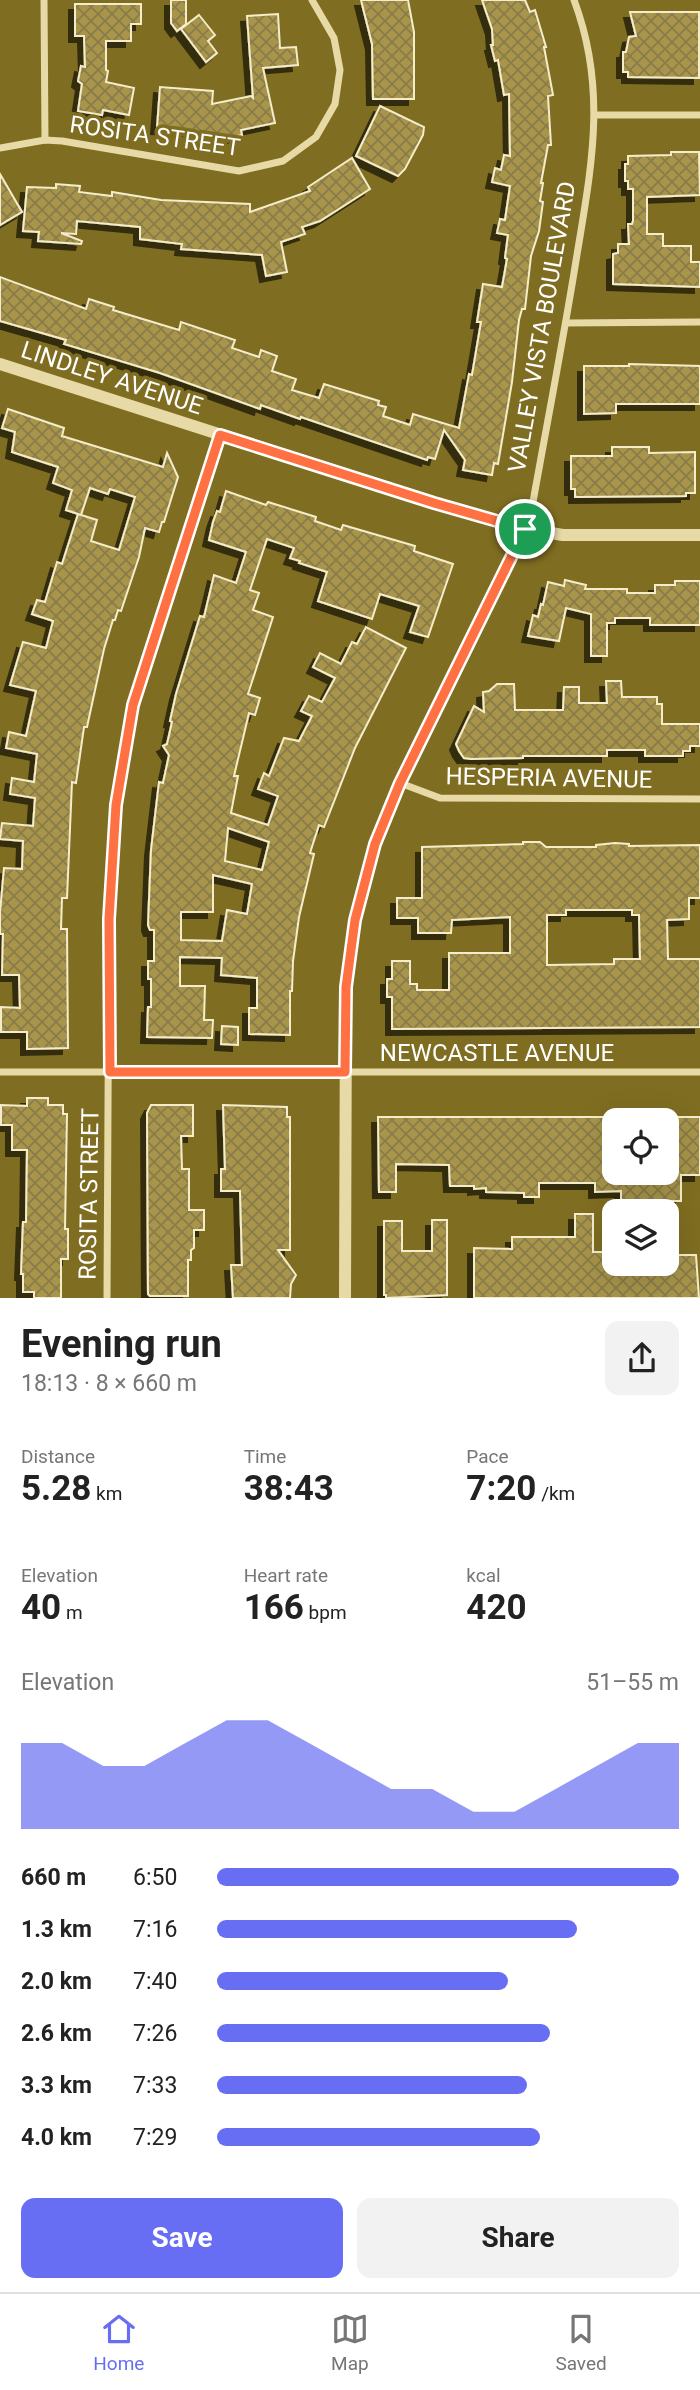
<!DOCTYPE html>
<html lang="en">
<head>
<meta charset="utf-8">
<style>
	:root { --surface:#fff; --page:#f2f2f2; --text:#222; --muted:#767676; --line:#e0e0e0; --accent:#686ef3 }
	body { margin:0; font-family:Roboto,sans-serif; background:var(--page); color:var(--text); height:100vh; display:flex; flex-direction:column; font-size:26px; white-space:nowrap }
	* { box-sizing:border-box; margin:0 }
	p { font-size:23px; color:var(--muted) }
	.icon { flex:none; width:38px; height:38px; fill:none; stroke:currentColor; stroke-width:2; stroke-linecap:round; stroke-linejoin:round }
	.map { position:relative; height:1298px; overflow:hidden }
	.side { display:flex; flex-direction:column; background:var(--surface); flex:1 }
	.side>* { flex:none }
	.buttons { position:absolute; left:602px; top:1108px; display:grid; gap:14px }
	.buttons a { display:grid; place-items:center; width:77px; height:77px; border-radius:14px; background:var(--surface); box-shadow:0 7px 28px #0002; font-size:35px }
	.pin { position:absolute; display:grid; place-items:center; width:60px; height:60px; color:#fff; margin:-30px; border:4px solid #fff; border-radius:50%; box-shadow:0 2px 7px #0007 }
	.round { display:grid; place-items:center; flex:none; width:74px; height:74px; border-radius:14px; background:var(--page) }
	.overview { display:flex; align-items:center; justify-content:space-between; height:119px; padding:0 21px }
	h1 { font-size:38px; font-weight:700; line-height:52px }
	.figures { display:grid; grid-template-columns:repeat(3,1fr); gap:10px; height:119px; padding:7px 21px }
	.figures div { display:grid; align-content:center }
	.figures b { font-size:35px; font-weight:700 }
	.figures small { font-size:19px; font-weight:400 }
	.figures p { font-size:19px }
	.chart { height:196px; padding:14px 21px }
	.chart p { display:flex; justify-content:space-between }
	.chart svg { width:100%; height:126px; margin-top:7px; fill:var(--accent); opacity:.7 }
	.action { display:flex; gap:14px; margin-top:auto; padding:14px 21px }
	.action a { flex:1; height:80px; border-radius:14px; background:var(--accent); color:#fff; font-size:28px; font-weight:700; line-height:80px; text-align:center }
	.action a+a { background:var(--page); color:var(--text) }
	ul { padding:0 21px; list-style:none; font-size:23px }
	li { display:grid; grid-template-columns:112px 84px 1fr; align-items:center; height:52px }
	li i { height:18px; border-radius:9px; background:var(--accent) }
	.dock { display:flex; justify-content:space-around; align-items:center; height:98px; border-top:2px solid var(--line); background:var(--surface); font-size:19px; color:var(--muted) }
	.dock a { display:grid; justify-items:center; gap:4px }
	.dock .active { color:var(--accent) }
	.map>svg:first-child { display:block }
</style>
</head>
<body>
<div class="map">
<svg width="700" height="1298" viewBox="0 0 700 1298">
	<defs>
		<pattern id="building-cross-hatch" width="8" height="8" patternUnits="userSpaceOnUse" patternTransform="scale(1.75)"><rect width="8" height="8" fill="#a8954a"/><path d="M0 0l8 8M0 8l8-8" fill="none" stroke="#887b4b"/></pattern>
		<filter id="shadow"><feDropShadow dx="-6" dy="6" stdDeviation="0" flood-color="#0009"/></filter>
	</defs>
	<rect width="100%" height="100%" fill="#7f6d21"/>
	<g fill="url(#building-cross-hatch)" stroke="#f5edca" stroke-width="2" fill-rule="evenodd" filter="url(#shadow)">
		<polygon points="171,0 186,0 186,24 177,31 171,23"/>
		<polygon points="361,0 408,0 414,32 414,99 373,99 372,44"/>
		<polygon points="482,0 525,0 530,12 535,10 546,47 544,47 553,95 548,96 551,145 548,145 541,183 543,183 540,201 543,202 539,231 531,256 525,309 522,309 519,320 512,382 498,464 494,463 492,475 463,470 465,460 444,430 435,459 428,457 427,460 301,417 300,419 261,405 260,409 160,373 64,344 66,340 0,321 0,277 86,309 89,299 114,307 113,310 179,330 181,322 235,340 232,348 259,357 261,350 277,356 272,371 296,379 292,390 319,398 324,384 379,401 378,405 386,407 383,416 410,425 413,414 459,428 469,374 472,375 481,322 477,322 483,284 502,287 507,259 505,258 508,235 497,233 500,219 505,220 510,186 492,182 495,168 501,170 504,155 510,156 509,94 504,95 498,60 495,61 491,45 493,45 492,29"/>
		<polygon points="75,4 141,4 141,24 131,24 131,41 106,41 106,70 108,71 106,82 134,88 129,115 103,110 102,115 78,111 82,84 78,81 81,66 85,67 84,36 75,36"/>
		<polygon points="630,12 699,12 699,78 628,77 628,72 623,72 623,52 626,52 629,37 636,36"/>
		<polygon points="278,14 280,48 296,47 298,65 263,68 275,123 241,130 242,135 224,139 191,135 191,130 157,128 160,87 213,91 212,104 251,96 253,98 247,16"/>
		<polygon points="199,15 215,35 208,41 217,53 206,62 181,29"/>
		<polygon points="380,106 424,127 423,135 405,169 398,176 356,156"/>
		<polygon points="671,152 699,152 700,195 647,197 647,234 663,234 663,246 691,246 691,262 700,262 700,287 613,284 613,254 618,253 618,244 629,244 628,224 632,224 633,221 633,189 628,189 628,181 625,181 625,164 628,164 628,156 671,155"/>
		<polygon points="352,158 370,189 320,221 302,227 305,234 281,242 287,272 266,276 262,255 181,249 182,244 140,239 140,227 77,221 76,234 61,233 82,241 81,244 38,241 39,232 23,231 27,187 56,188 56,184 80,186 79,192 112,196 112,192 161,200 250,204 250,212 310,191 308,187"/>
		<polygon points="0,174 22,212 0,225"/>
		<polygon points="629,364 700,366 700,404 616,404 616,413 584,414 584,366 629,366"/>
		<polygon points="8,409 64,428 62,436 163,467 167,453 178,477 164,522 162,522 159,532 145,528 139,557 121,611 118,610 115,620 113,620 104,649 87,727 84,727 76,783 72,782 67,898 62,898 61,929 67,929 68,1048 27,1049 27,1032 1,1032 1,1007 20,1008 19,975 2,975 3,934 0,934 0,913 4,868 22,869 23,841 0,839 2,823 33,826 35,798 10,794 12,778 34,782 37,754 6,748 9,732 26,736 36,691 10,685 23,642 46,648 53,621 32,614 37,600 45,602 57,562 62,564 78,514 97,520 91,541 119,550 135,497 110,489 108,494 90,488 81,515 66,510 72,490 53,483 58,467 12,452 15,432 2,428"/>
		<polygon points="612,447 649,447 649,453 695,452 695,493 686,493 686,496 575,497 575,489 571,489 571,456 612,456"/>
		<path d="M226 491 266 505 268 502 316 517 315 521 341 530 343 525 415 546 414 551 453 564 428 637 410 632 419 606 380 594 372 619 318 601 327 572 299 563 300 561 290 558 294 548 267 539 250 590 259 593 253 610 273 617 248 694 260 698 255 715 249 713 234 776H238L231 813 268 825 278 796 258 789 264 773 269 776 284 738 299 741 312 716 301 711 309 696 322 702 335 678 313 667 320 653 341 664 352 642 357 644 366 627 406 648 355 748 324 827 319 825 310 853 314 854 299 917 293 961 292 991H290V1035L249 1034V1008H257V978L221 975 222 958 180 957V986H205L204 1020H213L212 1038 147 1037 148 1007H151V979H148V961H154V930H150L148 925 151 850 159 782 163 783 169 755 163 746 167 744 172 722 170 721 176 694 200 616 204 617 214 575 236 583 246 552 209 540 213 522 217 511 220 512ZM228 828 269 842 262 870 225 861ZM213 875 252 884 247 914 227 910 222 941 181 940V912H213Z"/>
		<polygon points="565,580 586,585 585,589 627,589 627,593 655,593 655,585 675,585 675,581 700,581 700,625 650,625 650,618 615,618 615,623 607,623 607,656 591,656 591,614 566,608 559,641 528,636 533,615 538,617 541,604 543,605 548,582 564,586"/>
		<polygon points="606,681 621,681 622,697 657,697 657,704 662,704 662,724 700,724 700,746 690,746 690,751 683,751 683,756 645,756 645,750 607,750 607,756 523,756 523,758 471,759 464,758 459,751 456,744 474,706 484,712 483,692 489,691 497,684 514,684 515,710 563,710 564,687 579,687 579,703 607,703"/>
		<path d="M523 842H540L546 847H596V845L615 843 629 844V846L700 845V898H689V919L667 920 668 959H700V1027L392 1029V997H387V979H392V961H410V984H417V990H449V953H510V917L452 920 451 933H418V918H397V898H422V847L523 844ZM566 910H632V915H639L640 959H614V964L547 965V915H566Z"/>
		<polygon points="222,1026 238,1027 238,1045 221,1044"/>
		<polygon points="27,1098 48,1098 48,1105 63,1105 63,1114 67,1114 65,1229 68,1229 68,1259 61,1259 61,1298 34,1298 34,1292 23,1292 23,1274 21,1274 23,1222 26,1222 27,1150 12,1150 12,1125 1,1125 1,1105 27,1106"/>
		<polygon points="151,1105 193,1105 193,1136 181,1136 182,1169 189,1169 189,1210 204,1210 204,1230 194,1230 194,1248 191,1250 191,1260 188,1260 188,1296 150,1296 148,1294 147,1113"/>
		<polygon points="223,1105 287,1107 287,1117 290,1117 290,1250 278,1250 296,1275 291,1284 290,1298 233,1298 231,1265 242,1265 240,1191 221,1191 221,1169 225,1169"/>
		<polygon points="378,1117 614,1117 614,1172 670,1172 669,1117 700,1117 700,1175 681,1175 681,1201 668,1201 668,1211 621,1211 621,1191 595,1192 595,1183 539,1183 539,1197 524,1197 524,1193 486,1192 486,1188 474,1189 474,1186 450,1186 449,1165 396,1164 396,1192 379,1192"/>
		<polygon points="575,1214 593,1214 593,1252 614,1252 614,1264 673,1264 673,1255 696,1255 699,1298 474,1298 474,1248 512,1249 512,1237 575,1237"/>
		<polygon points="432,1220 447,1220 447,1295 386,1298 386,1295 384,1295 384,1221 402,1221 402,1251 432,1251"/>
	</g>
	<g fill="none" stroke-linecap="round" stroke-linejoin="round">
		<g stroke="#e7daa6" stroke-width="7">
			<polyline points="44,0 45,140"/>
			<polyline points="595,115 700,115"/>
			<polyline points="0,148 45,140 62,141 239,171 283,161 316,137 335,104 340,70 334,38 312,0"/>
			<polyline points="566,323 700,322"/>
			<path d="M525 529 533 502C547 424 562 346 575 267 590 173 609 93 574 0"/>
			<polyline points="400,783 440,798 700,799"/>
			<polyline points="0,1072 700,1072"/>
			<polyline points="107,1298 109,919 116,805 133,705 220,435"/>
		</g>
		<g stroke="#e7daa6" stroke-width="12">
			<polyline points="0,364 434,503 525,529 563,535 700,535"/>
			<polyline points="345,1298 346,987 355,921 375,844 400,783 525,529"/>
		</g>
	</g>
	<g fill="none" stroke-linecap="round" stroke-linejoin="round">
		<g stroke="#fff" stroke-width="14">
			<polygon id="route" points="220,435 434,503 525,529 400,783 375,844 355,920 346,987 345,1072 110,1072 109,919 116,805 133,705"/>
		</g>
		<use href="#route" stroke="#ff7043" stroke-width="9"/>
	</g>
	<g text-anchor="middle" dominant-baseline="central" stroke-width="7" stroke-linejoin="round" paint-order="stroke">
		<g font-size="24" fill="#fff" stroke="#7f6d21">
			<text transform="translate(155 136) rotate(8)">ROSITA STREET</text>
			<text transform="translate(542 327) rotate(-80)">VALLEY VISTA BOULEVARD</text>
			<text transform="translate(112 378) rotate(18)">LINDLEY AVENUE</text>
			<text transform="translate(549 778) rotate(1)">HESPERIA AVENUE</text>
			<text x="497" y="1053">NEWCASTLE AVENUE</text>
			<text transform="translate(89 1194) rotate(-89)">ROSITA STREET</text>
		</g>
	</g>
</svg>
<div class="buttons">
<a><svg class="icon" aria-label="locate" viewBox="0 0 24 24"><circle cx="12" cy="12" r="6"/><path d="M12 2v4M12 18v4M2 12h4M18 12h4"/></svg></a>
<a><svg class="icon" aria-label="layers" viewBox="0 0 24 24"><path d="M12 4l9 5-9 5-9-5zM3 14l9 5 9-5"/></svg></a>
</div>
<div class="pin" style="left:525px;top:529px;background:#1e9e55"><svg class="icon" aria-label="arrive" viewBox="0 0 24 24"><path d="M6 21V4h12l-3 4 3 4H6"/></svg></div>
</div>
<section class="side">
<div class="overview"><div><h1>Evening run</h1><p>18:13 · 8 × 660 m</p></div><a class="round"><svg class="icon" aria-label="share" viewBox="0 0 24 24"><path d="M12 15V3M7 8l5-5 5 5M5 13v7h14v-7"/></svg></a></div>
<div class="figures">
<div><p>Distance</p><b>5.28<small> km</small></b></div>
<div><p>Time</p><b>38:43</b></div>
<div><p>Pace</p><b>7:20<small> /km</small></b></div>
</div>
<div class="figures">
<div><p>Elevation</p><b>40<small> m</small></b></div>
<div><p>Heart rate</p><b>166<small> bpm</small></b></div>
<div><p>kcal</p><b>420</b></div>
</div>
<div class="chart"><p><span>Elevation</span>51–55 m</p>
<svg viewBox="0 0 160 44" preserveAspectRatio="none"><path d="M0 44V14L10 14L20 22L30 22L40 14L50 6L60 6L70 14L80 22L90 30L100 30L110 38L120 38L130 30L140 22L150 14L160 14V44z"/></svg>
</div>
<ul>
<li><b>660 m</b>6:50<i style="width:100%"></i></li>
<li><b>1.3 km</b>7:16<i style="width:78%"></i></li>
<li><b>2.0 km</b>7:40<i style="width:63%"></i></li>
<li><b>2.6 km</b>7:26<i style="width:72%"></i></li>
<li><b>3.3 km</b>7:33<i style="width:67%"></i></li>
<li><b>4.0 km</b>7:29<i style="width:70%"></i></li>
</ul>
<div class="action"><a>Save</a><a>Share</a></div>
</section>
<nav class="dock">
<a class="active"><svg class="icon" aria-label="home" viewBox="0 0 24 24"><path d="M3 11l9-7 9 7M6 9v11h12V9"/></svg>Home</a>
<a><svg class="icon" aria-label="map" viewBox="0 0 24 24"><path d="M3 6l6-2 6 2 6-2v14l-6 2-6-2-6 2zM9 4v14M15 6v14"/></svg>Map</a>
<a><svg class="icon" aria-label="saved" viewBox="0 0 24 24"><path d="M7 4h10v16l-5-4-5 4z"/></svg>Saved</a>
</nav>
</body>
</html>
